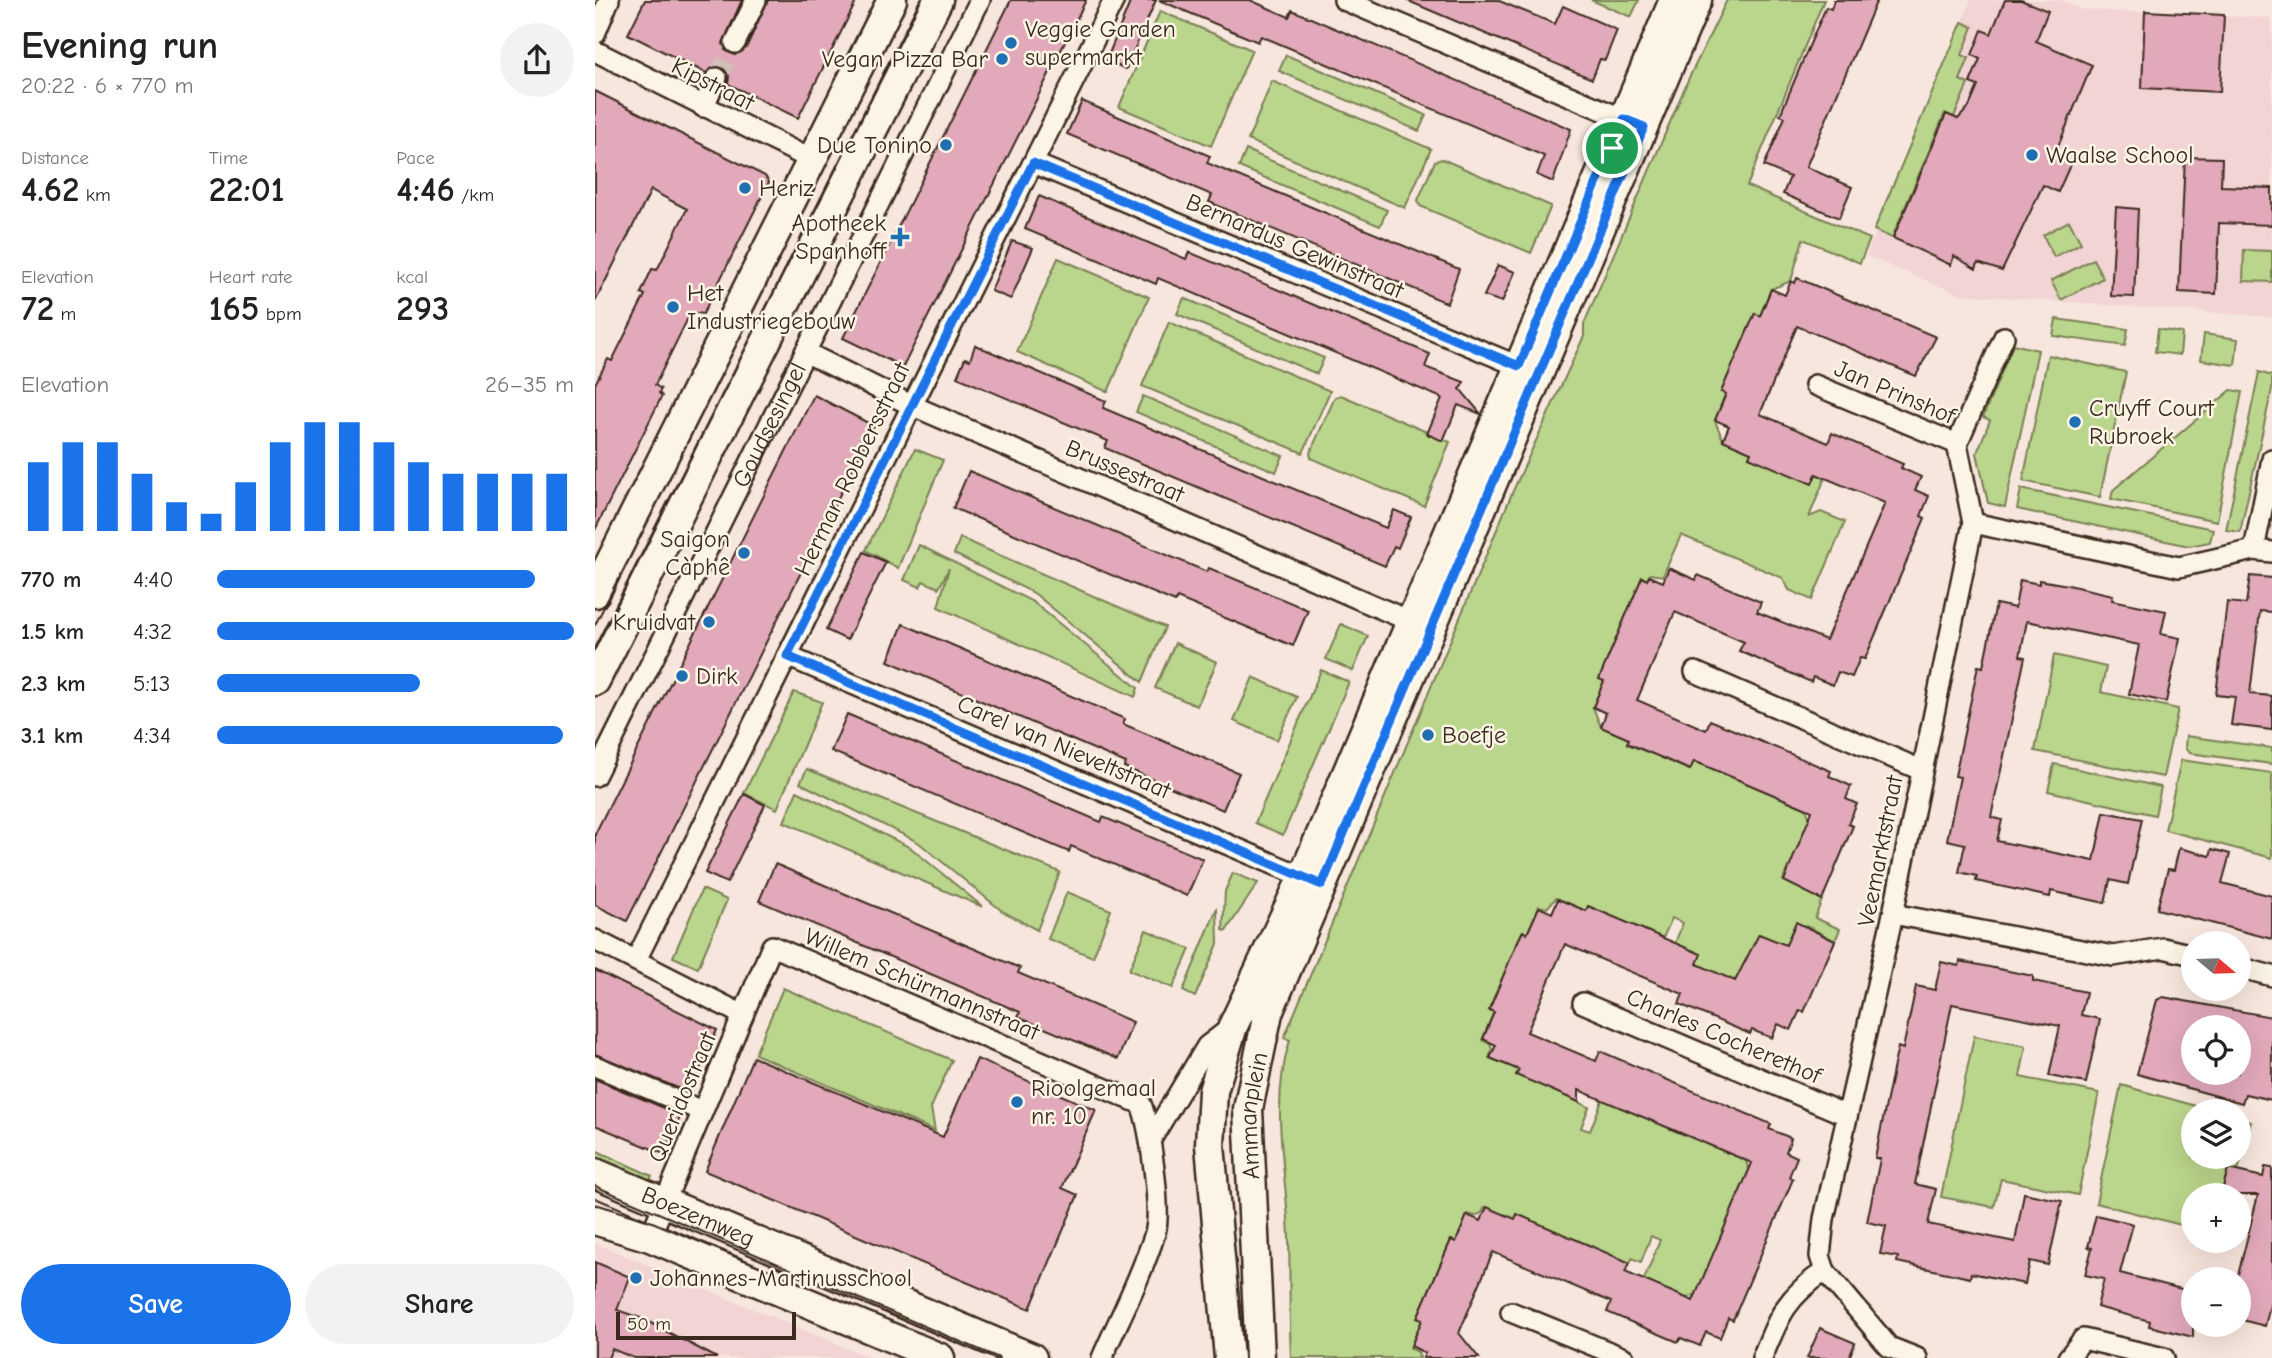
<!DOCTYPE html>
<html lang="en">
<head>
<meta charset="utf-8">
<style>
	:root { --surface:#fff; --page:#f2f2f2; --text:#222; --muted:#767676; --accent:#1a73e8 }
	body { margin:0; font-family:"Comic Neue",sans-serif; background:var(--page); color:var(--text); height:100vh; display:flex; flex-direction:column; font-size:26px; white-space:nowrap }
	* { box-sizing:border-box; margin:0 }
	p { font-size:23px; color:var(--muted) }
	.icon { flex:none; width:38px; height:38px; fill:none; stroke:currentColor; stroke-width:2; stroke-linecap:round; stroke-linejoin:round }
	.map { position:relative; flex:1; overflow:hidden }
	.sheet { display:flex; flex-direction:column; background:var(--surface); width:595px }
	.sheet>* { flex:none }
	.needle { width:46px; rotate:109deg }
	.fabs { position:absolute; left:1586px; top:931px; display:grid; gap:14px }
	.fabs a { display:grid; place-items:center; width:70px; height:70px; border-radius:50%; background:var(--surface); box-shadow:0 7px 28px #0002; font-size:35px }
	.scale { position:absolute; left:21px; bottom:18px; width:180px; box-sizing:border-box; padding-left:7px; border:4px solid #3b2a1e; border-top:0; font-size:19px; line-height:24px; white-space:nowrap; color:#3b2a1e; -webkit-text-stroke:5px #fcf5e5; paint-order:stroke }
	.pin { position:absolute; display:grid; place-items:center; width:60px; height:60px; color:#fff; margin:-30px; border:4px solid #fff; border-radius:50%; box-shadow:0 2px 7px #0007 }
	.round { display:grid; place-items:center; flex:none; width:74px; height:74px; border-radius:37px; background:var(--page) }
	.summary { display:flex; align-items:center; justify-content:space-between; height:119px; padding:0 21px }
	h1 { font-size:38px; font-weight:600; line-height:52px }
	.figures { display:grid; grid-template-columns:repeat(3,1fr); gap:10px; height:119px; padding:7px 21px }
	.figures div { display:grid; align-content:center }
	.figures b { font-size:35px; font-weight:600 }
	.figures small { font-size:19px; font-weight:400 }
	.figures p { font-size:19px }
	.chart { height:196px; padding:14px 21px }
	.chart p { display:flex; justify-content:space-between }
	.chart svg { width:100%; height:126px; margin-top:7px; stroke:var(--accent); stroke-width:6 }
	.cta { display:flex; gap:14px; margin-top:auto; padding:14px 21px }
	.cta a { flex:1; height:80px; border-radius:42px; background:var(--accent); color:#fff; font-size:28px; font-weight:600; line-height:80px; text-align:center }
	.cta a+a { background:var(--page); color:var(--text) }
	ul { padding:0 21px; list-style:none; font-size:23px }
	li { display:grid; grid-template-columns:112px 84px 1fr; align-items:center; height:52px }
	li i { height:18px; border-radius:9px; background:var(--accent) }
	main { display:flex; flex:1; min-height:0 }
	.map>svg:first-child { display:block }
</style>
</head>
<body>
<main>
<section class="sheet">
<div class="summary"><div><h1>Evening run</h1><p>20:22 · 6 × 770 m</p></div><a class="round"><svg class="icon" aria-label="share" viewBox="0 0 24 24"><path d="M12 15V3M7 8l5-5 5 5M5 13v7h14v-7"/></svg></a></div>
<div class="figures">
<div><p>Distance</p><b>4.62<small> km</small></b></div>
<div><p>Time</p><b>22:01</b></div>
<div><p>Pace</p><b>4:46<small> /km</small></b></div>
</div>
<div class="figures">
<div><p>Elevation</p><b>72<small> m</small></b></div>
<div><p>Heart rate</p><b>165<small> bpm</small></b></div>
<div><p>kcal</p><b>293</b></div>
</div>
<div class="chart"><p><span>Elevation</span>26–35 m</p>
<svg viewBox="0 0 160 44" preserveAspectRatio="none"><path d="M5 44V20M15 44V13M25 44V13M35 44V24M45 44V34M55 44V38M65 44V27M75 44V13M85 44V6M95 44V6M105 44V13M115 44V20M125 44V24M135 44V24M145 44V24M155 44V24"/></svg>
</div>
<ul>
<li><b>770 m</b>4:40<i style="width:89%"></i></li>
<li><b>1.5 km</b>4:32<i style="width:100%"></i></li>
<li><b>2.3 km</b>5:13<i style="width:57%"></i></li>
<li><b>3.1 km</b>4:34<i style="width:97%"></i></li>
</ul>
<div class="cta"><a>Save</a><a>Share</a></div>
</section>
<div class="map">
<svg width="1677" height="1358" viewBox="0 0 1677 1358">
	<rect width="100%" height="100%" fill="#f7e6dd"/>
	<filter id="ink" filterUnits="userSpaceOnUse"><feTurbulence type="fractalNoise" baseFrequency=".0143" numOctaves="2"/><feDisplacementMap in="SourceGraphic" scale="14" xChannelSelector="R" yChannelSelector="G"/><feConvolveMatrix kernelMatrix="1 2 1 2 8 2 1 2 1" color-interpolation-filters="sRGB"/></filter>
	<g filter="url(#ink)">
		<g fill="#f1d4d3">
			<polygon points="1376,0 1465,0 1489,10 1677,18 1677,317 1364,294 1271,256"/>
			<polygon points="0,1243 143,1303 276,1358 0,1358"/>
		</g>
		<g fill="#bad58c" stroke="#7a8055" stroke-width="2">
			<polygon points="996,0 1044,0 1036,17"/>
			<path d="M1132 0H1229L1152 186 1275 239 1265 263 1208 239 1196 281 1176 289 1165 316 1160 314 1120 421 1128 440 1156 452 1154 457 1217 483 1221 474 1230 478 1214 517 1226 512 1250 522 1217 600 1194 590 1188 578 1086 535 1068 576 1055 574 998 707 1006 727 1034 739 1032 744 1057 754 1082 759 1080 764 1094 770 1099 761 1210 808 1215 818 1204 844 1198 869 1193 867 1188 880 1228 897 1220 918 1245 929 1240 941 1216 928 1200 924 1194 937 1199 939 1163 990 1139 980 1136 985 1078 948 1088 923 1077 918 1068 938 993 906 991 911 961 898 952 908 944 906 932 934 927 932 894 1010 899 1012 887 1040 895 1044 897 1050 894 1058 924 1070 922 1074 994 1107 986 1128 995 1131 1009 1095 1074 1128 1150 1160 1155 1170 1102 1294 1092 1298 1047 1285 1065 1240 1056 1236 1046 1262 1037 1258 1035 1263 1020 1256 1018 1261 995 1251 996 1246 922 1215 920 1219 890 1207 887 1213 880 1216 873 1214 861 1242 856 1240 822 1318 827 1320 815 1348 823 1352 825 1358H696C694 1318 695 1279 694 1239 692 1172 674 1106 695 1040L689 1038 918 491 989 336V324L1093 80Z"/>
			<polygon points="565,11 657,50 616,146 524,107"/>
			<polygon points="1367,22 1378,27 1367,55 1374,58 1365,80 1373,84 1359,117 1350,113 1297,238 1279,230"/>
			<polygon points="691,55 831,115 824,131 684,71"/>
			<polygon points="677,81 836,149 810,208 653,140"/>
			<polygon points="651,150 792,210 785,226 644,167"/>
			<polygon points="847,159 956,206 936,253 825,206 823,200 840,161"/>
			<polygon points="1474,221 1486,243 1459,257 1448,235"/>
			<polygon points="1649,250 1677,251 1677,282 1648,281"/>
			<polygon points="463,258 554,297 513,392 422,352"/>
			<polygon points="1498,259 1508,278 1466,300 1456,281"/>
			<polygon points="589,298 729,358 722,374 582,314"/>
			<polygon points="1461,319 1533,329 1530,346 1458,336"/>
			<polygon points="574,322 735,391 708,453 547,386"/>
			<polygon points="1563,329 1587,333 1585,355 1560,352"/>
			<polygon points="1609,334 1643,339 1640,365 1606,360"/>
			<polygon points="1418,344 1443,350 1410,507 1393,503 1382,453 1395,420 1388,417"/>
			<polygon points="1453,355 1531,372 1505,497 1428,481"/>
			<polygon points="1664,372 1677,376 1677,389 1645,532 1631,530"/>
			<polygon points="1636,390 1647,392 1622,521 1516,499 1518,490"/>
			<polygon points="746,395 855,442 829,506 716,458 715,453 740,397"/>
			<polygon points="548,396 688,456 681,472 541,412"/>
			<polygon points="320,449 348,460 303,568 271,550"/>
			<polygon points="1426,489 1618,529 1615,542 1594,546 1422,509"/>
			<polygon points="365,538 570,627 547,682 439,593 359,554"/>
			<polygon points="324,545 438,602 543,688 540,697 343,607 354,568 344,588 328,581 325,587 309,580"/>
			<polygon points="746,624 773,636 758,671 731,659"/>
			<polygon points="580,643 622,662 602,706 560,688"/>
			<polygon points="1459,655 1511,667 1506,692 1583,709 1568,777 1440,751"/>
			<polygon points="726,670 754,682 688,835 660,823"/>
			<polygon points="658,677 702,697 682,740 639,721"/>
			<polygon points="199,692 227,702 182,809 149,793"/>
			<polygon points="1591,736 1677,748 1677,764 1594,753 1590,748"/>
			<polygon points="1586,760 1677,773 1677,858 1570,830"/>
			<polygon points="1459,764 1566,787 1560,815 1453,791"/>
			<polygon points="212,769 465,872 442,930 407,911 323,842 205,783"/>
			<polygon points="202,791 316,848 388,907 189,822"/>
			<polygon points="638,873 663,883 631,931 628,930 630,891"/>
			<polygon points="107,889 132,900 103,968 78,957"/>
			<polygon points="472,892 516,910 498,957 453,939"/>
			<polygon points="622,908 623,944 600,997 588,991"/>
			<polygon points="551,930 595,949 578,988 534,970"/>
			<polygon points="188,988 357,1060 336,1108 340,1131 160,1054"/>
			<polygon points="1379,1036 1431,1046 1425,1077 1504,1093 1483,1195 1406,1179 1399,1207 1346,1197"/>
			<polygon points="1526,1085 1619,1111 1598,1111 1598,1157 1643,1157 1643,1118 1656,1122 1643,1171 1633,1169 1626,1195 1598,1195 1594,1227 1501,1203"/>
			<polygon points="0,1150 57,1176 52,1183 0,1162"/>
		</g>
		<g fill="#e2a9bb" stroke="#3b2a1e" stroke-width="2" fill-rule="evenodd">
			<polygon points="50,0 147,0 128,43 130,50 140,55 151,48 173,0 262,0 203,118 133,84 134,76 128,67 120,66 111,73 33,34"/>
			<polygon points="416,0 491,0 308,367 248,338"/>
			<polygon points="536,0 561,0 531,69 511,61"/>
			<polygon points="564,0 655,0 694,17 697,10 976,129 958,182 942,175 949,156 666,36 663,42"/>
			<polygon points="811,0 902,0 960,24 968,6 1022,30 1010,60 1005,59 997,79"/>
			<polygon points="1239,0 1282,0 1211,167 1257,187 1244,218 1188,194 1195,177 1169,166 1190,117 1185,115 1209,58 1231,7 1236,9"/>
			<polygon points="1410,0 1426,0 1453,11 1441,41 1497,65 1459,156 1476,163 1463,192 1448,185 1407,271 1383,263 1381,269 1359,256 1356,265 1298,238 1351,114 1363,119 1374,107 1383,86 1375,83 1385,59 1377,55 1387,30 1396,34"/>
			<polygon points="1550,11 1629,15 1625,92 1547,88"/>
			<polygon points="0,91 170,176 174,182 108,314 96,312 60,385 66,389 64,393 67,396 0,530 0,384 13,359 17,361 50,295 46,293 57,269 62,270 92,209 56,190 0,302"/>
			<polygon points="487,101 615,156 612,163 864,269 852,303 614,202 617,195 472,134"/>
			<polygon points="1590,157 1627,158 1626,186 1677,188 1677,225 1624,223 1621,294 1584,292"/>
			<polygon points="444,196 591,259 594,252 835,354 830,367 869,382 865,389 886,414 863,405 848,441 832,434 847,398 563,278 561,284 430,229"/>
			<polygon points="1521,207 1543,209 1539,297 1516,296"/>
			<polygon points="417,241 438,248 416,299 396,291"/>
			<polygon points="903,265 920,272 907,302 889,296"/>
			<polygon points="1202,278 1341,337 1321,376 1202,326 1165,414 1233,443 1237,433 1308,464 1306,468 1326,477 1320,490 1334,496 1326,516 1330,518 1270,659 1265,658 1257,677 1243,672 1238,685 1218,677 1216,682 1144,651 1149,642 1080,612 1042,700 1111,730 1115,720 1236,771 1234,776 1256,786 1251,799 1262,804 1253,824 1258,826 1227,900 1189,881 1217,811 1099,761 1095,770 1032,743 1034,739 1006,727 1011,713 998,707 1009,681 1004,679 1047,577 1052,580 1054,576 1068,582 1074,568 1101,580 1103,575 1166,602 1162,612 1231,640 1290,503 1221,474 1217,484 1154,457 1156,452 1128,440 1134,426 1120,420 1131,394 1126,392 1160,313 1165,316 1176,289 1190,295 1196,281 1200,283"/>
			<polygon points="380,345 511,401 508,408 791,528 799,510 816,517 803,548 799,546 790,566 510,448 513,441 362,377 370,358 375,360"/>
			<polygon points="219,395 279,426 32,921 0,905 0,834"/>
			<polygon points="374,471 612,572 614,568 713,610 698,646 582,598 580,602 358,508"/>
			<polygon points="269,552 291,562 252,640 231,630"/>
			<polygon points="1655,576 1677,578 1677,612 1665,611 1655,694 1677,696 1677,730 1636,725 1640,697 1621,695 1632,602 1651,604"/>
			<polygon points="1425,580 1444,584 1444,580 1473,585 1518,595 1517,600 1571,611 1566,634 1585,638 1571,702 1534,694 1544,645 1432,621 1425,656 1430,657 1396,817 1407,820 1402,841 1499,861 1509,812 1547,819 1533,884 1515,880 1510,903 1456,891 1455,897 1381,881 1382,876 1364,872 1370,844 1352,840 1365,777 1360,776 1383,666 1388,667 1401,604 1420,608"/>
			<polygon points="308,624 530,719 528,724 644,773 628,810 529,767 531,763 293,661"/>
			<polygon points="252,714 506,822 508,817 608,859 592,896 476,846 474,852 236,751"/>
			<polygon points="149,794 170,805 132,883 110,873"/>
			<polygon points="1584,848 1615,856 1617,849 1635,854 1627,883 1677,896 1677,939 1562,909 1573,869 1579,870"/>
			<polygon points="180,864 425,968 423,973 538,1022 523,1059 423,1017 425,1012 164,901"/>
			<polygon points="963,899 991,911 993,906 1106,954 1102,964 1140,981 1164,934 1191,945 1201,922 1240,941 1209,1012 1205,1010 1196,1030 1183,1024 1177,1038 1157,1030 1155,1034 1084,1004 1088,994 970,944 932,1032 1001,1061 1005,1051 1176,1124 1174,1129 1196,1138 1191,1152 1202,1157 1194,1177 1198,1179 1138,1320 1133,1318 1125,1338 1111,1332 1105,1346 1086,1338 1083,1342 1012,1312 1016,1302 898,1252 864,1333 884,1358 828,1358 830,1353 816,1346 827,1320 822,1318 856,1240 861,1242 872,1215 886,1221 892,1207 920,1219 922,1214 1035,1263 1030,1272 1098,1301 1157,1163 984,1090 984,1102 921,1075 924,1070 895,1058 901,1045 888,1039 899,1012 894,1010 921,945 928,931 932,934 944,907 957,913"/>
			<polygon points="1365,961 1438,976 1438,981 1491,992 1486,1015 1505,1019 1491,1083 1454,1076 1465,1026 1357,1004 1320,1184 1341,1189 1333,1224 1420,1242 1429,1193 1467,1201 1453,1265 1435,1261 1430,1284 1376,1273 1375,1278 1302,1262 1303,1257 1285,1254 1291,1226 1272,1222 1285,1159 1280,1158 1299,1065 1303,1047 1308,1049 1321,986 1340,990 1346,962 1364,966"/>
			<polygon points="0,970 122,1030 95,1093 0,1054"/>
			<path d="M1568 997 1677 1017V1100L1650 1094 1647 1103 1542 1074 1562 1000ZM1598 1027H1643V1073H1598Z"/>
			<polygon points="158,1057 348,1137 382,1059 501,1110 467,1188 483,1195 435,1309 110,1171"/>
			<polygon points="0,1079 86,1115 69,1154 0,1125"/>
			<polygon points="1670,1167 1677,1168 1677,1297 1670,1326 1643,1319 1643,1275 1663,1195 1626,1195 1633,1169 1668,1177"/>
			<polygon points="1501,1215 1538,1224 1525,1273 1598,1292 1598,1337 1554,1326 1555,1321 1502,1307 1509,1279 1490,1275 1497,1248 1493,1247"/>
			<polygon points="0,1262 35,1277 22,1310 48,1319 122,1358 39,1358 17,1349 13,1358 0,1358"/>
			<polygon points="1225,1328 1260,1343 1254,1358 1212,1358"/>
		</g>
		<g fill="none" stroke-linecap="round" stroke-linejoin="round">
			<polyline stroke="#d1c0b7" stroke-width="19" stroke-dasharray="19 10" stroke-linecap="butt" points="122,78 140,43"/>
			<g stroke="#3b2a1e" stroke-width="24">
				<g id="street">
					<polyline points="749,0 1038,123"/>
					<polyline points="0,34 14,0"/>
					<polyline points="140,43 161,0"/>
					<polyline points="0,51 215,159"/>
					<polyline points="108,107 122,78"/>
					<polyline points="438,163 935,371"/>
					<polyline points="210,352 316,405 826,626"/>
					<polyline points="1220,385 1362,444"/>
					<polyline points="1378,523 1584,567 1659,550 1677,552"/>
					<polyline points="1659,550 1677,459"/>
					<polyline points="192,656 718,881"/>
					<polyline points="1100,672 1326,770"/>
					<path id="s1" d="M0 776 385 0"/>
					<polyline points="1298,914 1518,956 1568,948 1598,955"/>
					<path d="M0 940 148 1015 177 946 546 1104C555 1127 567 1211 560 1233 547 1275 525 1317 507 1358"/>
					<polyline points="41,960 519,0"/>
					<polyline points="1643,967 1677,976"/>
					<polyline points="988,1003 1251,1115"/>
					<polyline points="0,1066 107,1111"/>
					<polyline points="555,1141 612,1046 638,1026"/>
					<polyline points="55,1237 148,1015"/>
					<polyline points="1230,1271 1294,1347 1322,1358"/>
					<polyline points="916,1312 1029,1358"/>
					<path d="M1167 1358C1184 1316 1191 1297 1230 1271L1225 1256 1229 1219 1298 914 1378 523 1362 444 1409 337"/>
					<polyline points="1473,1358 1488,1339 1569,1358"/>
				</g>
			</g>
			<g stroke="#3b2a1e" stroke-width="33">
				<g id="secondary">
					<polyline points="0,593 297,0"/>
					<polyline points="0,681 343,0"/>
					<path id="s2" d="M0 1173 437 1358"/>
					<polyline points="0,1220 55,1237 345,1358"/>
					<polyline points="634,1358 615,1145 618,1091 638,1026 708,877 1079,0"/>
					<path id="s3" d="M665 1358 653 1109 673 1013 1102 0"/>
				</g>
			</g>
			<use href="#street" stroke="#fcf5e5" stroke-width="19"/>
			<use href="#secondary" stroke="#fcf5e5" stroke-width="28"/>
			<g stroke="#3b2a1e" stroke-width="2">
				<polyline points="0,625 23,579"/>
				<polyline points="0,649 325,0"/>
				<polyline points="0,1186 404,1358"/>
				<polyline points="0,1198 148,1260"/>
			</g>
		</g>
	</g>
	<g fill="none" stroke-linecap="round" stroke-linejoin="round" filter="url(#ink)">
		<g stroke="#fff" stroke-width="14">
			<polygon id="route" points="1029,119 1049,127 727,885 192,656 438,163 924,366"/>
		</g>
		<use href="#route" stroke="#1a73e8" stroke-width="9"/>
	</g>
	<g fill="#1f6fb2" stroke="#fcf5e5" stroke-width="2.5">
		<circle cx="416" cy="43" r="7"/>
		<circle cx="407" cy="59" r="7"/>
		<circle cx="351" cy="145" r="7"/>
		<circle cx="1437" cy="155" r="7"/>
		<circle cx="150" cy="188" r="7"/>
		<path d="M301.5 226.5h7v7h7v7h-7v7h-7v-7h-7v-7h7z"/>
		<circle cx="78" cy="307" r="7"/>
		<circle cx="1480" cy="422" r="7"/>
		<circle cx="149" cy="553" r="7"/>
		<circle cx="114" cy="622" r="7"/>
		<circle cx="87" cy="676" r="7"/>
		<circle cx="833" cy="735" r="7"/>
		<circle cx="422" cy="1102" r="7"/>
		<circle cx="41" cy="1278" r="7"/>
	</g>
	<g text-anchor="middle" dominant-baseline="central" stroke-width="5" stroke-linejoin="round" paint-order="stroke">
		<g font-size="24" fill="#3b2a1e" stroke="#fcf5e5" text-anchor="start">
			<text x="430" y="29">Veggie Garden<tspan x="430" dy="28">supermarkt</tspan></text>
			<text x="393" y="59" text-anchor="end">Vegan Pizza Bar</text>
			<text x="337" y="145" text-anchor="end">Due Tonino</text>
			<text x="1451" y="155">Waalse School</text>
			<text x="164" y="188">Heriz</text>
			<text x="291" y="223" text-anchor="end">Apotheek<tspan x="291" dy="28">Spanhoff</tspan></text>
			<text x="92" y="293">Het<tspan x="92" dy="28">Industriegebouw</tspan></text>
			<text x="1494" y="408">Cruyff Court<tspan x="1494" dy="28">Rubroek</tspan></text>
			<text x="135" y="539" text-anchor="end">Saigon<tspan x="135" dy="28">Càphê</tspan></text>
			<text x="100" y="622" text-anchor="end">Kruidvat</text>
			<text x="101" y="676">Dirk</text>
			<text x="847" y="735">Boefje</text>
			<text x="436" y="1088">Rioolgemaal<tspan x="436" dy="28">nr. 10</tspan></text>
			<text x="55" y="1278">Johannes-Martinusschool</text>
		</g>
		<g font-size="24" fill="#3b2a1e" stroke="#fcf5e5">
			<text transform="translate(118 84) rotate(27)">Kipstraat</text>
			<text transform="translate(700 246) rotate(23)">Bernardus Gewinstraat</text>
			<text transform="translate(1300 392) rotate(23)">Jan Prinshof</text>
			<text stroke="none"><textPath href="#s1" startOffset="392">Goudsesingel</textPath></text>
			<text transform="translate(257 469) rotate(-64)">Herman Robbersstraat</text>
			<text transform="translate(530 471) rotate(23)">Brussestraat</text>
			<text transform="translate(469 747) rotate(23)">Carel van Nieveltstraat</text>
			<text transform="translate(1285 851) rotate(-79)">Veemarktstraat</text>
			<text transform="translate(327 984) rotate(23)">Willem Schürmannstraat</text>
			<text transform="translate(1129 1036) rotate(23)">Charles Cocherethof</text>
			<text transform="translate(87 1097) rotate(-67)">Queridostraat</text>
			<text stroke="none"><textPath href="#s3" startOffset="243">Ammanplein</textPath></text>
			<text stroke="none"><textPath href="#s2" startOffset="112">Boezemweg</textPath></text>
		</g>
	</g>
</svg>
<div class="fabs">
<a><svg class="needle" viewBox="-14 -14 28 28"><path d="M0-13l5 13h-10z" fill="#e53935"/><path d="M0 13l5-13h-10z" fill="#767676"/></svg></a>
<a><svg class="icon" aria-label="locate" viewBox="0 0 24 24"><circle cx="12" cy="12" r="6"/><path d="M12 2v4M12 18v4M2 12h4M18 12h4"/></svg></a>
<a><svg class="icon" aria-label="layers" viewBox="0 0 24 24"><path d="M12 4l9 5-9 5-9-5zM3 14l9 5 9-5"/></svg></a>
<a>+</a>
<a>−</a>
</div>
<div class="scale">50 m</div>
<div class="pin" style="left:1017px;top:148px;background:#1e9e55"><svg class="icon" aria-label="arrive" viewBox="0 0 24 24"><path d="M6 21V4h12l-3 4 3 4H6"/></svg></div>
</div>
</main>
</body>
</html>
